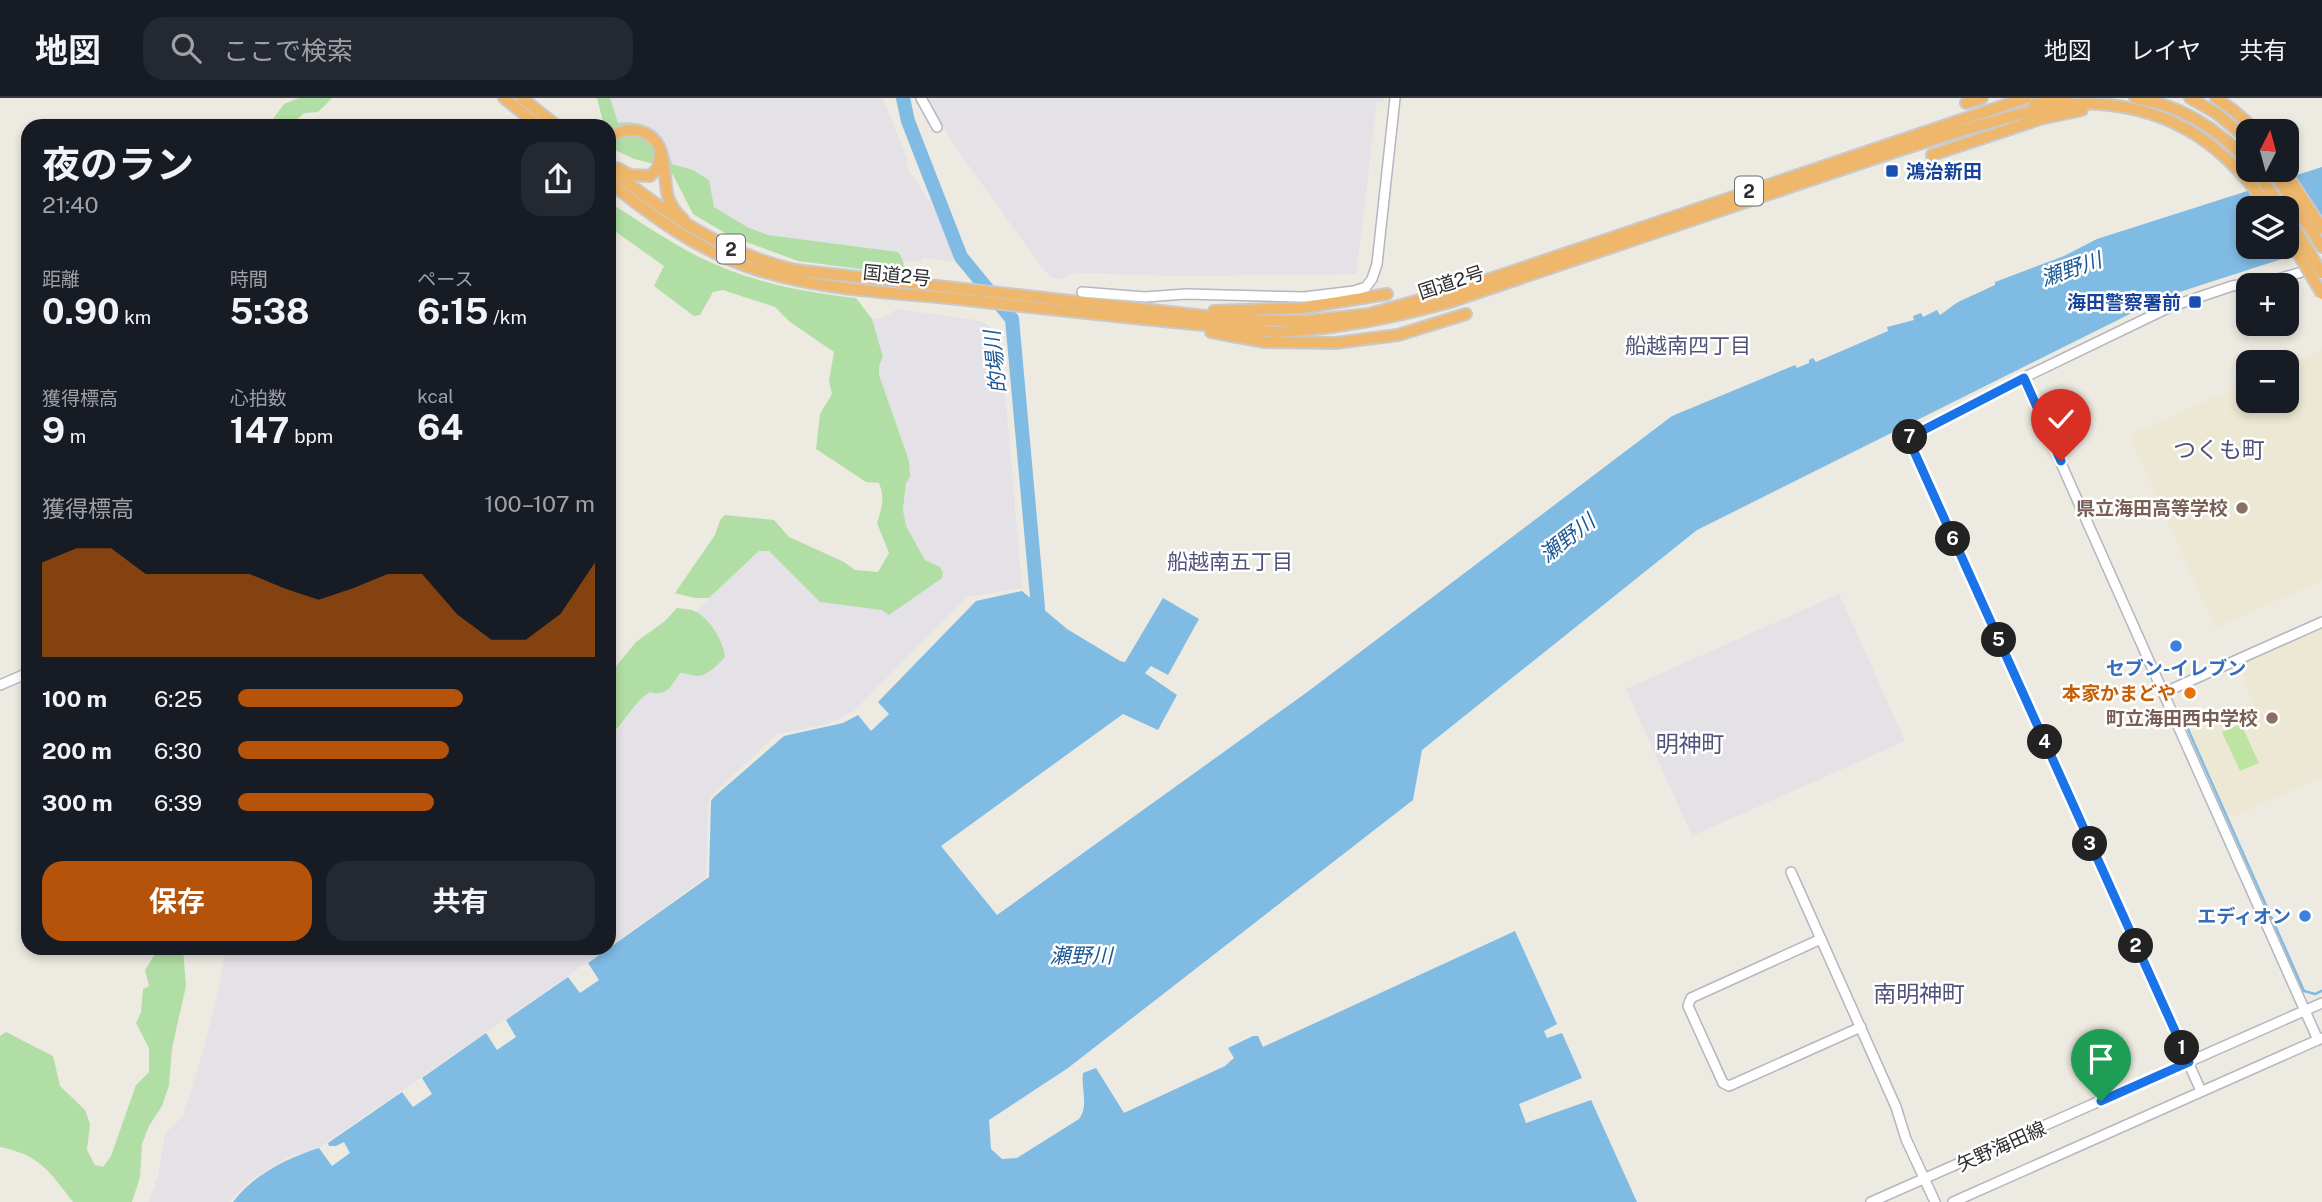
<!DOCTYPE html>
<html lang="ja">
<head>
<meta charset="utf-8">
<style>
	:root { --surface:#171b24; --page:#242831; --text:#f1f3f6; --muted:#9ea1a6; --line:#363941; --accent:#b45309 }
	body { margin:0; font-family:"Public Sans","Noto Sans JP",sans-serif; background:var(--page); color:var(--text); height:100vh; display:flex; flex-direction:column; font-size:26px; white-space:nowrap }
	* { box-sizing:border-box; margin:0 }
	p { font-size:23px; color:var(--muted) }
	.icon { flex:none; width:38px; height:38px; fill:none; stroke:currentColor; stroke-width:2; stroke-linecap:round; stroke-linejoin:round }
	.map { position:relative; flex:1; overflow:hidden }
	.drawer { position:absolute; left:21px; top:21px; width:595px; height:836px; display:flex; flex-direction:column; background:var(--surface); border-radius:21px; box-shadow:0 4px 10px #0003 }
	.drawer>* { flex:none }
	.needle { width:46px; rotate:6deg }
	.buttons { position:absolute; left:2236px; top:21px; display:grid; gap:14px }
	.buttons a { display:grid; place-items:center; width:63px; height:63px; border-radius:14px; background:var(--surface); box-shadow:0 4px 10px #0003; font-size:35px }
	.pin { position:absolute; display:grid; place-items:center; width:60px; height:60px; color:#fff; margin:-72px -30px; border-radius:50% 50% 50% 0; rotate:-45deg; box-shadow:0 0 7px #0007 }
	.pin .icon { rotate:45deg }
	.km { position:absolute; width:35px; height:35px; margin:-18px; border-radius:50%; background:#222; color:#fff; font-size:19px; line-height:35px; text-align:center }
	.round { display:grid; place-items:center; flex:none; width:74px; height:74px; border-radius:21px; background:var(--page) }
	.head { display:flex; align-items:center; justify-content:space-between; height:119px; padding:0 21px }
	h1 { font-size:38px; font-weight:700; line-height:52px }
	.figures { display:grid; grid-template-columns:repeat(3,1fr); gap:10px; height:119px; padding:7px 21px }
	.figures div { display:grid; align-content:center }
	.figures b { font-size:35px; font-weight:700 }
	.figures small { font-size:19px; font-weight:400 }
	.figures p { font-size:19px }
	.chart { height:196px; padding:14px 21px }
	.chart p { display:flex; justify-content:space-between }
	.chart svg { width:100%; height:126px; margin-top:7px; fill:var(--accent); opacity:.7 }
	.cta { display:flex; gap:14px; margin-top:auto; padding:14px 21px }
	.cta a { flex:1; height:80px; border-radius:21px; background:var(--accent); color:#fff; font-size:28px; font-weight:700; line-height:80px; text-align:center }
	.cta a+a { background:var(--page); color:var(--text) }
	ul { padding:0 21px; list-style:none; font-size:23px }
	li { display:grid; grid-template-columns:112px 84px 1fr; align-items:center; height:52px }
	li i { height:18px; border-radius:9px; background:var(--accent) }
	header { display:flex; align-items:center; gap:42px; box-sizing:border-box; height:98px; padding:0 35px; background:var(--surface); border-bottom:2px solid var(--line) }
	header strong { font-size:33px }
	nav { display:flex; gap:38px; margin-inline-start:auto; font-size:24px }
	.search { width:490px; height:63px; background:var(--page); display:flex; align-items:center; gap:18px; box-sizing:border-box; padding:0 24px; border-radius:21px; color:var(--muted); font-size:26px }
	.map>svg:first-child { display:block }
</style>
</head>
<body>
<header>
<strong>地図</strong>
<div class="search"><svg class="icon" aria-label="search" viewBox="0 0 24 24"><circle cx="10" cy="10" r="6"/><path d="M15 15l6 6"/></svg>ここで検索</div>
<nav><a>地図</a><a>レイヤ</a><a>共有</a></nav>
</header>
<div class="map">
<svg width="2322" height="1104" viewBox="0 0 2322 1104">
	<rect width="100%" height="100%" fill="#edeae2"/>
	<g fill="#e4e1e7">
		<polygon points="610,0 883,0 907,61 907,70 940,119 959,153 958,159 952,163 921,160 922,165 903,162 898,154 768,137 747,129 714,109 693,72 672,66 665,45 647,27 637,24 618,26"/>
		<polygon points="927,0 1384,0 1384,3 1377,4 1356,176 1179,178 1078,175 1059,181 1052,180 1044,172 956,50"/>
		<polygon points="897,211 976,222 987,226 995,234 1001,247 1022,490 967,499 854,613 828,626 777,636 711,698 708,708 706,779 609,849 609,638 621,629 637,602 679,575 688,575 698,578 715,533 696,513 759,453 769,453 820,504 882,512 940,469 925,462 906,428 903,413 909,363 879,277 879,268 883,259 872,221 881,221"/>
		<polygon points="1839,496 1905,643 1692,738 1626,591"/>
		<polygon points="226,850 607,850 607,851 317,1051 290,1058 249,1083 229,1104 149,1104 158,1078 165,1036 183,1018 192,991 214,913"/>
	</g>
	<g fill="#ede8d4">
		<polygon points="2322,252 2322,483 2215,530 2129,337 2249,284 2249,303 2287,303 2287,267"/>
		<polygon points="2322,530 2322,679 2229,721 2191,634 2254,607 2238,567"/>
	</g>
	<g fill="#b0dea4">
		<polygon points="299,0 332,0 318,14 304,15 290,28 280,28 274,25 273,21 284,6"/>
		<path d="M597 0H610L618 25C649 20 665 37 672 66L693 72 709 82 714 109 747 129 768 137 898 154 903 162 905 177 798 163 730 138 693 116 673 77 655 66 634 61 609 49V28H604Z"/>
		<path d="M609 104C639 123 669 144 701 160 750 184 802 194 856 200L872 221 883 259 879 268V277L909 363 910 379 906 385 903 412 906 428 925 462 940 469 943 475 942 480 889 517 882 512 820 504 769 453H759L709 500H695L675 495 715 437 720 422 725 417 774 422 789 439 844 464 855 472 878 474 889 455 877 425C882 410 885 400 879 385L866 384 816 351 820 316 832 296 829 283 834 254 790 224 775 209 723 192 713 194 700 217 694 218 654 188 664 168 609 129Z"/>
		<path d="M677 510C682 511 690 511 694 513 709 519 724 544 725 559 718 566 708 578 697 578 690 577 686 575 680 575 671 588 667 599 650 594 631 606 626 625 609 638V577L636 544 665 523Z"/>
		<path d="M159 850 183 851 186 888 172 950 169 987 162 1008 149 1028 142 1046 140 1079 132 1104H73C49 1073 40 1057 0 1049V938L6 934 53 958 60 988 85 1012 90 1026 87 1052 95 1067 103 1069 111 1058 136 987 149 974V950L136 925 141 914 143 891 149 888 145 872Z"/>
	</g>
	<polygon fill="#bee4a1" points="2241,626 2259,665 2240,673 2222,634"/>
	<path fill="#80bbe4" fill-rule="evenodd" d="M2322 69V148L2164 199 1697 432 1422 652 1413 702 1068 970 989 1022 991 1051 1002 1061 1017 1060 1079 1021C1089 1007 1081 992 1083 975L1096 970 1124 1015 1225 968 1234 960 1228 950 1253 938H1258L1263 949 1515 833 1557 926 1544 933 1547 940 1562 935 1582 980 1519 1006 1526 1025 1591 1002 1637 1104H233C253 1077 287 1060 319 1050L332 1068 350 1055 344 1044 336 1048H329L328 1045 402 994 413 1009 432 996 422 980 486 935 497 952 516 939 506 922 568 879 580 895 599 882 588 865 709 779 711 703 714 699 784 638 843 625 858 617 871 633 889 616 878 604 976 503 1022 493 1067 531 1120 563 1125 564 1163 500 1199 521 1168 577 1151 568 1145 575 1177 597 1158 632 1123 616 941 748 997 817 1310 592 1672 318 1795 267 1797 270 1809 265V262L1813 260 1816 264 1888 233 1887 229 1914 222 1913 218 1921 215 1923 219 1937 212 1940 217 1958 204 1995 187V184L2064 158 2097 141ZM2249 110H2287V149H2249Z"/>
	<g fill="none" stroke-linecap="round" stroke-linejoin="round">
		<polyline stroke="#80bbe4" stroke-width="2.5" points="2179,611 2304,893 2315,896 2322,893"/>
		<polyline stroke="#80bbe4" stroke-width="14" points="903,0 908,23 961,159 1012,221 1038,510"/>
		<g stroke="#b5b6c0" stroke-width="12">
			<g id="secondary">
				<polyline points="921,0 937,29"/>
				<polyline points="1082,194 1145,199 1186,196 1304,199 1354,193 1366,189 1372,181 1377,166 1395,0"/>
				<polyline points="2023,280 2318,942"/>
				<polyline points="0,587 28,575"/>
				<polyline points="2163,595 2322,524"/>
				<polyline points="1791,774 1896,1009 1906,1041 1935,1104"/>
				<polyline points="1821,841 1691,900 1688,908 1723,985 1729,988 1861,929"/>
				<polyline points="2201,993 1908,340 2023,280 2170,209 2232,188 2278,181 2312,171"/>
				<polyline points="1871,1104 2322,905"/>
				<polyline points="1953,1104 2322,940"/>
			</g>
		</g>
		<g stroke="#c9c9c9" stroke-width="14">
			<g id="highway">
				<polyline points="504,0 539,28"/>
				<polyline points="522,0 557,28"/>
				<path d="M2135 0C2180 7 2219 31 2249 65"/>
				<polyline points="2190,0 2216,15 2249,42"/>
				<polyline points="2216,0 2233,12 2257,33"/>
				<polyline points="1966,5 1982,0"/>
				<polyline points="2034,6 2066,0"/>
				<path d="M609 40C618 34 629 30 640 33 670 42 662 76 668 99 671 108 676 115 683 121"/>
				<polyline points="1932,57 2040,21 2082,12"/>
				<path d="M609 70C666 116 723 155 795 172L1241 222 1306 223 1369 216 1409 205 1472 187 2026 0"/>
				<polyline points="617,70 630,77 650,78 658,70 660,56"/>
				<polyline points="2255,72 2282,110"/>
				<polyline points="2272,72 2322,149"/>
				<polyline points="2284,72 2322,130"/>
				<path d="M609 84C652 118 696 151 749 169 815 192 888 194 958 201 1063 213 1168 224 1274 234 1335 232 1392 220 1450 204 1585 158 1720 112 1855 67 1897 53 1939 39 1981 27 2019 16 2060 3 2100 6 2177 12 2226 50 2269 110"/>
				<polyline points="1214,213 1302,210 1387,196"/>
				<polyline points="1211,234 1265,244 1335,245 1398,237 1466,216"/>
			</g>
		</g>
		<use href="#secondary" stroke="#fff" stroke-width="9"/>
		<use href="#highway" stroke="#efb76b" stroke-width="10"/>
		<g stroke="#c9c9c9" stroke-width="14" stroke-linecap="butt">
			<g id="highway-bridge">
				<polyline points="2287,118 2322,175"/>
				<polyline points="2287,137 2322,196"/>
			</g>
		</g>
		<use href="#highway-bridge" stroke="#efb76b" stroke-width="10"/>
	</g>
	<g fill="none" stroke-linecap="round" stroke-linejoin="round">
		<g stroke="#fff" stroke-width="14">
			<polyline id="route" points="2061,363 2024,280 1908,340 2189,964 2101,1003"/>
		</g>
		<use href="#route" stroke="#1a73e8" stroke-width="9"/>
	</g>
	<g fill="#1a4fb4" stroke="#fff" stroke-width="2.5">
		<rect x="1885" y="66" width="14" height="14" rx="3.5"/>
		<rect x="2188" y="197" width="14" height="14" rx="3.5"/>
	</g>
	<g fill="#8d6e63" stroke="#fff" stroke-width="2.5">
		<circle cx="2242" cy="410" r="7"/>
		<circle cx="2272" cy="620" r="7"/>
	</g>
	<g fill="#3f7fe0" stroke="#fff" stroke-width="2.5">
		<circle cx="2176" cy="548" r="7"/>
		<circle cx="2305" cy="818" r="7"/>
	</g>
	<circle fill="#e8710a" stroke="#fff" stroke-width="2.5" cx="2190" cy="595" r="7"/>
	<g text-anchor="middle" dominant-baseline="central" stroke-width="5" stroke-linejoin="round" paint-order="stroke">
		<g fill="#fff" stroke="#6d6d6d" stroke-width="2">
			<rect x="1735" y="78.5" width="28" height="29" rx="5"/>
			<rect x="717" y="136.5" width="28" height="29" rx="5"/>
		</g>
		<g font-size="18" font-weight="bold" fill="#2e2e2e">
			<text x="1749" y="93">2</text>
			<text x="731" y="151">2</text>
		</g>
		<g font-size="19" font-weight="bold" fill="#164399" stroke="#fff" text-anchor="start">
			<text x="1906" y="73">鴻治新田</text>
			<text x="2181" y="204" text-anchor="end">海田警察署前</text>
		</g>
		<g font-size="19" fill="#2e2e2e" stroke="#fff">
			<text transform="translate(897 177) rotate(6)">国道2号</text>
			<text transform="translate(1451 184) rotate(-18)">国道2号</text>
			<text transform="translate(2001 1048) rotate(-24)">矢野海田線</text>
		</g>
		<g font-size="19" font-weight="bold" fill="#785e54" stroke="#fff" text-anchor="end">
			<text x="2228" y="410">県立海田高等学校</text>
			<text x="2258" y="620">町立海田西中学校</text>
		</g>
		<g font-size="19" font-weight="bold" fill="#366cbe" stroke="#fff">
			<text x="2176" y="570">セブン-イレブン</text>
			<text x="2291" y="818" text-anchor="end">エディオン</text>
		</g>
		<g font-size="19" font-weight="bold" fill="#c56008" stroke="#fff" text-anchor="end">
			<text x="2176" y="595">本家かまどや</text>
		</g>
		<g font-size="21" font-style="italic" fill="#1c5994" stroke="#fff">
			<text transform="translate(2071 171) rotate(-19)">瀬野川</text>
			<text transform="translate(995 264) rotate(-96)">的場川</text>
			<text transform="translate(1567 440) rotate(-38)">瀬野川</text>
			<text x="1081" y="857">瀬野川</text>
		</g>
		<g font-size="21" fill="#52537b" stroke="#fff">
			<text x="1688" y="247">船越南四丁目</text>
			<text x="1230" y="463">船越南五丁目</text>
		</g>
		<g font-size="23" fill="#52537b" stroke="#fff">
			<text x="2219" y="351">つくも町</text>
			<text x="1690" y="645">明神町</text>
			<text x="1919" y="895">南明神町</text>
		</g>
	</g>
</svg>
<div class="buttons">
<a><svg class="needle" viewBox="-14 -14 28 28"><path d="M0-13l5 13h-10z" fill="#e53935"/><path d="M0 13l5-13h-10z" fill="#9ea1a6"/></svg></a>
<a><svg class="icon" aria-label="layers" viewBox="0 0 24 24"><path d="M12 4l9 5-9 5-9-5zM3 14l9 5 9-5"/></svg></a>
<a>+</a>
<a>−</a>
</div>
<div class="pin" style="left:2101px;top:1003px;background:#1e9e55"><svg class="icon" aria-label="arrive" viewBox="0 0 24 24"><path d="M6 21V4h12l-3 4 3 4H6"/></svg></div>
<div class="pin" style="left:2061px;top:363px;background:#d93025"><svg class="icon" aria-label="check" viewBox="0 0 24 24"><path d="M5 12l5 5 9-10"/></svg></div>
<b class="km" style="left:2182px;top:950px">1</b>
<b class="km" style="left:2136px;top:848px">2</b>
<b class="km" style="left:2090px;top:746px">3</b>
<b class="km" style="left:2045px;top:644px">4</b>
<b class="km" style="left:1999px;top:542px">5</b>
<b class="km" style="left:1953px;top:441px">6</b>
<b class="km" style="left:1910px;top:339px">7</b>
<section class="drawer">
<div class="head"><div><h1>夜のラン</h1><p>21:40</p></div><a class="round"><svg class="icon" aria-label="share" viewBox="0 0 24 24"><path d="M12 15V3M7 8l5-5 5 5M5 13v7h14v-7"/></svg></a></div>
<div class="figures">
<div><p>距離</p><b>0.90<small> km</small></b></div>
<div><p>時間</p><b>5:38</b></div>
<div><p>ペース</p><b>6:15<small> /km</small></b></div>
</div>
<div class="figures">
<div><p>獲得標高</p><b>9<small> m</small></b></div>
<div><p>心拍数</p><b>147<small> bpm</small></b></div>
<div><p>kcal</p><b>64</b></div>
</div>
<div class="chart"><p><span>獲得標高</span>100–107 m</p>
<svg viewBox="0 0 160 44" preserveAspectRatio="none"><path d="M0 44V11L10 6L20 6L30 15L40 15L50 15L60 15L70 20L80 24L90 20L100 15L110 15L120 29L130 38L140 38L150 29L160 11V44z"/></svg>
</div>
<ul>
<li><b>100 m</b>6:25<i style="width:63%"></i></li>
<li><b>200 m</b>6:30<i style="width:59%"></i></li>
<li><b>300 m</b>6:39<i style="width:55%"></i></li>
</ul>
<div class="cta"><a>保存</a><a>共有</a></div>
</section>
</div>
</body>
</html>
